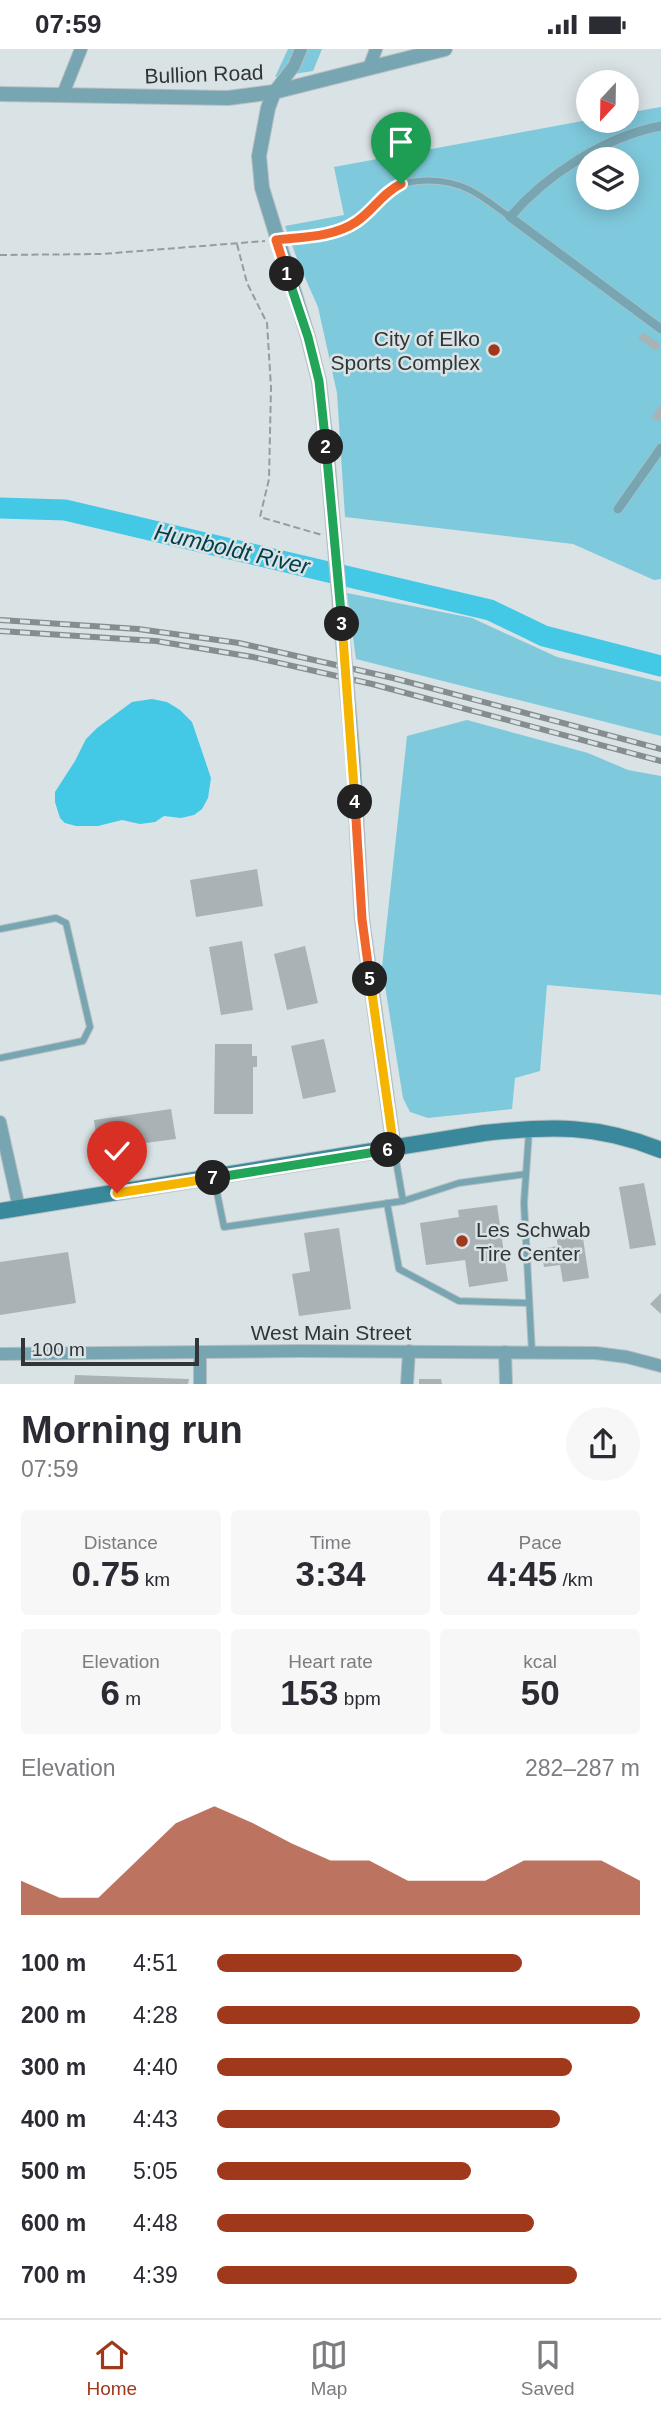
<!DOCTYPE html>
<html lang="en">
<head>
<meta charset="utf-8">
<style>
	:root { --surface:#fff; --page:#f7f7f7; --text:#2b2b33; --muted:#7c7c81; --line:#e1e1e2; --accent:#a0381c }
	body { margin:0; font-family:Arial,sans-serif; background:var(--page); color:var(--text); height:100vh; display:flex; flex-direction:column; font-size:26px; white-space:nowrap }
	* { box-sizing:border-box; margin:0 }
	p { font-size:23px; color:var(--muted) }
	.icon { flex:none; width:38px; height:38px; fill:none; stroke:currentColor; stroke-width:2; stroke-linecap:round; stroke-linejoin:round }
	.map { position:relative; height:1335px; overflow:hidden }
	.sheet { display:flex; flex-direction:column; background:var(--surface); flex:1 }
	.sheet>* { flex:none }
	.needle { width:46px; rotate:202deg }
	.buttons { position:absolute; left:576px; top:21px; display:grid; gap:14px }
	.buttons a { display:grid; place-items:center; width:63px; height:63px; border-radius:50%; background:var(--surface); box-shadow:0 4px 18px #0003; font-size:35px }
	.scale { position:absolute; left:21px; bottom:18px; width:178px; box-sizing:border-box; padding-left:7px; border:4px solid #313536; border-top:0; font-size:19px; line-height:24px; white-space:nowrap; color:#313536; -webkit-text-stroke:5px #d9e2e5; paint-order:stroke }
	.pin { position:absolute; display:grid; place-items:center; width:60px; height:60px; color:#fff; margin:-72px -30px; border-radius:50% 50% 50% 0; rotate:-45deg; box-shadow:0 0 7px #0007 }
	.pin .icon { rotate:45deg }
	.km { position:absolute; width:35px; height:35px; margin:-18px; border-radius:50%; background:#222; color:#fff; font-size:19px; line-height:35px; text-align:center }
	.round { display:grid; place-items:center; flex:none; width:74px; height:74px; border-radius:37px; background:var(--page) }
	.head { display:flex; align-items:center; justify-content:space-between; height:119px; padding:0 21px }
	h1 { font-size:38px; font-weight:600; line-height:52px }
	.figures { display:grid; grid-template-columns:repeat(3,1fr); gap:10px; height:119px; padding:7px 21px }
	.figures div { display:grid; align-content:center; border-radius:7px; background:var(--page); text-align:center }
	.figures b { font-size:35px; font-weight:600 }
	.figures small { font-size:19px; font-weight:400 }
	.figures p { font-size:19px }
	.chart { height:196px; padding:14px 21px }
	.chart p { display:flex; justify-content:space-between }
	.chart svg { width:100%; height:126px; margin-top:7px; fill:var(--accent); opacity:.7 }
	ul { padding:0 21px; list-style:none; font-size:23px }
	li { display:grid; grid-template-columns:112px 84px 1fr; align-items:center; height:52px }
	li i { height:18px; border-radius:9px; background:var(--accent) }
	.status { display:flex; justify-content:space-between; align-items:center; height:49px; padding:0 35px; background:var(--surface); direction:ltr }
	.status svg { height:19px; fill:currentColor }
	.tab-bar { display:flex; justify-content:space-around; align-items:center; height:98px; border-top:2px solid var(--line); background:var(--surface); font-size:19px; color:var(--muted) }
	.tab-bar a { display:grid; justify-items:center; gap:4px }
	.tab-bar .on { color:var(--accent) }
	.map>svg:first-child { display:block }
</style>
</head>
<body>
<div class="status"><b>07:59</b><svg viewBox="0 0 49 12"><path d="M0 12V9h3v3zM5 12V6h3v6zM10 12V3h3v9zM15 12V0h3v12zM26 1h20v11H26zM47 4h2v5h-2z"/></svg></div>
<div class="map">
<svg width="661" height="1335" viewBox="0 0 661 1335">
	<rect width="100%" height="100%" fill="#d9e2e5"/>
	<g fill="#7fc9dc" fill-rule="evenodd">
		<polygon points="288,0 322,0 313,22 275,28"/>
		<path d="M661 58V530L654 531 573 495 345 468 337 344 318 258 299 215 285 177 344 166 334 118 588 71 626 72 627 64ZM588 110H626V149H588Z"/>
		<polygon points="347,544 472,569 557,608 661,633 661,687 356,610"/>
		<polygon points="467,671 588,704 628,721 661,727 661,946 547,936 540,1022 515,1029 512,1060 428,1069 410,1063 403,1049 382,918 407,687"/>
	</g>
	<polygon fill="#43c8e5" points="152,650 167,653 180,661 192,673 211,729 208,749 202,760 194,766 181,769 164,767 155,773 140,775 122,771 98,777 76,777 65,774 60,769 55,753 55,743 75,712 86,690 97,679 132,653"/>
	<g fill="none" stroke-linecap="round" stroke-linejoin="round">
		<polyline stroke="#43c8e5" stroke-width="21" points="0,459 65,461 490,561 544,587 661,617"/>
	</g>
	<g fill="#a9b2b4">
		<polygon points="643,283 661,296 656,302 638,289"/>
		<polygon points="661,355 661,369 659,373 652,368"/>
		<polygon points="257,820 263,857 196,868 190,831"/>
		<polygon points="242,892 253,961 221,966 209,898"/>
		<polygon points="305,897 318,954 287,961 274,905"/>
		<polygon points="324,990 336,1043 303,1050 291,997"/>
		<polygon points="215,995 252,995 252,1007 257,1007 257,1018 253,1018 253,1065 214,1065"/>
		<polygon points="171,1060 176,1090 122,1097 120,1090 97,1093 94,1071"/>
		<polygon points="644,1134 656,1196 630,1200 619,1138"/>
		<polygon points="497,1156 508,1232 469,1238 465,1211 426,1216 420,1174 459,1168 458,1161"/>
		<polygon points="581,1176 589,1229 563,1233 560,1216 544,1218 541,1200 558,1197 555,1180"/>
		<polygon points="339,1179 351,1260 299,1267 292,1225 310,1222 304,1184"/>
		<polygon points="68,1203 76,1254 0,1266 0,1213"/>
		<polygon points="661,1244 661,1265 650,1255"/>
		<polygon points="75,1326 189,1330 188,1335 74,1335"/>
		<polygon points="419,1330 441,1330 442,1335 419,1335"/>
	</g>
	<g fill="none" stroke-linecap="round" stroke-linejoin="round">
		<g stroke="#b7bfc2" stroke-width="8">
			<g id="service">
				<path d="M278 191C300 188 327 188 347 178 364 170 373 154 387 143 409 127 446 129 470 141 484 148 497 159 510 168"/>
				<polyline points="0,880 56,869 66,874 90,978 83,992 0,1009"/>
				<polyline points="529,1082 524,1154 532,1304"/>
				<polyline points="394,1100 403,1152"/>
				<polyline points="214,1129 224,1178 403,1152 459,1134 526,1125"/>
				<polyline points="387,1154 399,1220 459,1252 529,1254"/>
			</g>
		</g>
		<g stroke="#b7bfc2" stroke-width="10">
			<g id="pedestrian">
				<path d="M661 77C605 88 547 125 510 168L661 280"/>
				<polyline points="618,460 661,399"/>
			</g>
		</g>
		<g stroke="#b7bfc2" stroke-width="14">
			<g id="minor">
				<polyline points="369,19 376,0"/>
				<polyline points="274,43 294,17 301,0"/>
				<polyline points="63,45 81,0"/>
				<polyline points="0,1073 19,1159"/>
				<polyline points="200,1303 200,1335"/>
				<polyline points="505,1303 506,1335"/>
				<polyline points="0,1305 300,1302 596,1304 627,1308 661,1317"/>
				<polyline points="407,1335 409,1302"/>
			</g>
		</g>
		<g stroke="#b7bfc2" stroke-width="16">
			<g id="tertiary">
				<polyline points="274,43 268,59 259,107 262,139 308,288 319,332 327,404"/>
				<polyline points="0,45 228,49 274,43 445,0"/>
				<polyline points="353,711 362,870 394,1100"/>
			</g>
		</g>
		<g stroke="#b7bfc2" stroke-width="18">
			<path id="secondary" d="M0 1162 484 1084C550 1077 597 1075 661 1101"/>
		</g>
		<g stroke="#969d9f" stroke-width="2" stroke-dasharray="7 3.5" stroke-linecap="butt">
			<polyline points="237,195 247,234 267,274 271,338 269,430 260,468 322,486"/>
			<polyline points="0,206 102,205 265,192"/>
		</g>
		<use href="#service" stroke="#77a6b2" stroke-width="6"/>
		<use href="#pedestrian" stroke="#77a6b2" stroke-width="9"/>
		<use href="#minor" stroke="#77a6b2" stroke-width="12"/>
		<use href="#tertiary" stroke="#77a6b2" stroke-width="14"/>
		<use href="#secondary" stroke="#3a889b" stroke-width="16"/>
		<g stroke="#868d8f" stroke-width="6">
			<g id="rail">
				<polyline points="0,571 138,580 239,594 393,629 661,700"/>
				<polyline points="0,582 156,592 253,608 372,635 661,712"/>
			</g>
		</g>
		<use href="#rail" stroke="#d9e2e5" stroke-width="3.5" stroke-dasharray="10" stroke-linecap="butt"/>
		<g stroke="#b7bfc2" stroke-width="16" stroke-linecap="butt">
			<polyline id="tertiary-bridge" points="327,404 353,711"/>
		</g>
		<use href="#tertiary-bridge" stroke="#77a6b2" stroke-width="14"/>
	</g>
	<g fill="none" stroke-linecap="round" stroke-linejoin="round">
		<g stroke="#fff" stroke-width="14">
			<path id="split-1" d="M287 225 276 191C302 188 334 188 356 173 373 162 382 144 401 135"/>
		</g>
		<g stroke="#fff" stroke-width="14">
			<polyline id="split-2" points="287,225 308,288 319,332 326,398"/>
		</g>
		<g stroke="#fff" stroke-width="14">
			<polyline id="split-3" points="326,398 342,575"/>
		</g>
		<g stroke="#fff" stroke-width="14">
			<polyline id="split-4" points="342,575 355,753"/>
		</g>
		<g stroke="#fff" stroke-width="14">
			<polyline id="split-5" points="355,753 362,870 370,930"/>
		</g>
		<g stroke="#fff" stroke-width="14">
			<polyline id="split-6" points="370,930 394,1100 388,1101"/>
		</g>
		<g stroke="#fff" stroke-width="14">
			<polyline id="split-7" points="213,1129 388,1101"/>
		</g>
		<g stroke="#fff" stroke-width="14">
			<polyline id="split-8" points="117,1144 213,1129"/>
		</g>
		<use href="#split-1" stroke="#f0652b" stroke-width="9"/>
		<use href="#split-2" stroke="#22a559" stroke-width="9"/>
		<use href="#split-3" stroke="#22a559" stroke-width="9"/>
		<use href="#split-4" stroke="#f5b400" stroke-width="9"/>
		<use href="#split-5" stroke="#f0652b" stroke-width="9"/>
		<use href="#split-6" stroke="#f5b400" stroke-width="9"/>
		<use href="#split-7" stroke="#22a559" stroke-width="9"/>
		<use href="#split-8" stroke="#f5b400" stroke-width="9"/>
	</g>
	<g fill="#a0381c" stroke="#d9e2e5" stroke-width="2.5">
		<circle cx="494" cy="301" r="7"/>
		<circle cx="462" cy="1192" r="7"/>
	</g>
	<g text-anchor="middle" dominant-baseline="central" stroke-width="5" stroke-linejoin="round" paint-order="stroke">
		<g font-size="21" fill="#313536" stroke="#d9e2e5">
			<text transform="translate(204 25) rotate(-2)">Bullion Road</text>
			<text x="331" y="1283">West Main Street</text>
		</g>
		<g font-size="21" fill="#313536" stroke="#d9e2e5" text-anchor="end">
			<text x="480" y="289">City of Elko<tspan x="480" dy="24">Sports Complex</tspan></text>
			<text x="476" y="1180" text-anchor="start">Les Schwab<tspan x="476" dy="24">Tire Center</tspan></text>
		</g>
		<g font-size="23" font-style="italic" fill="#013f4b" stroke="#d9e2e5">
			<text transform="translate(232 500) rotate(13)">Humboldt River</text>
		</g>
	</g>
</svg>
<div class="buttons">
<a><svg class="needle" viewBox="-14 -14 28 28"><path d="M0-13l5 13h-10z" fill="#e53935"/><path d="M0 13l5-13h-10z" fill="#7c7c81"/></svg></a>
<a><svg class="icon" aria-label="layers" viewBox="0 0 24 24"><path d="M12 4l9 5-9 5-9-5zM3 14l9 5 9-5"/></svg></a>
</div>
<div class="scale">100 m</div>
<div class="pin" style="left:401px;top:135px;background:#1e9e55"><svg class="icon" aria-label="arrive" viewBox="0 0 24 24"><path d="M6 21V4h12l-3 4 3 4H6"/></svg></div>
<div class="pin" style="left:117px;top:1144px;background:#d93025"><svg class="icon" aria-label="check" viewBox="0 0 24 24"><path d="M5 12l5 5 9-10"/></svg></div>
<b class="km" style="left:287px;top:225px">1</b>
<b class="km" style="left:326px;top:398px">2</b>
<b class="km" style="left:342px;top:575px">3</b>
<b class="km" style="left:355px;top:753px">4</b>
<b class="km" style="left:370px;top:930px">5</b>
<b class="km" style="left:388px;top:1101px">6</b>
<b class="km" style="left:213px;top:1129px">7</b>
</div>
<section class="sheet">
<div class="head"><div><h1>Morning run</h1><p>07:59</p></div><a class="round"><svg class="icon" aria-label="share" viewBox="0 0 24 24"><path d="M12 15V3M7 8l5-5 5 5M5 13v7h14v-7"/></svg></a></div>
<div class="figures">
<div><p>Distance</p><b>0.75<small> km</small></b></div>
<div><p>Time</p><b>3:34</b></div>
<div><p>Pace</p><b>4:45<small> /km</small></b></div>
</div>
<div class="figures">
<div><p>Elevation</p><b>6<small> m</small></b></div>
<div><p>Heart rate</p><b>153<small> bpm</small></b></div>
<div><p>kcal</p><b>50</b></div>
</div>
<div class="chart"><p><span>Elevation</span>282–287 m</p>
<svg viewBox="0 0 160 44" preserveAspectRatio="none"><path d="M0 44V32L10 38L20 38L30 25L40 12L50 6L60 12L70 19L80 25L90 25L100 32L110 32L120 32L130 25L140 25L150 25L160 32V44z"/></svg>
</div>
<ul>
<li><b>100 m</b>4:51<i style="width:72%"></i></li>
<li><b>200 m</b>4:28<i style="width:100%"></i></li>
<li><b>300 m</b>4:40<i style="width:84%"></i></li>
<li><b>400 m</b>4:43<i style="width:81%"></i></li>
<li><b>500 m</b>5:05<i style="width:60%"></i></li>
<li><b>600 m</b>4:48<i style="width:75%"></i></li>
<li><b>700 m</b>4:39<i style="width:85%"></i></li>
</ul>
</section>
<nav class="tab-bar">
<a class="on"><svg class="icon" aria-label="home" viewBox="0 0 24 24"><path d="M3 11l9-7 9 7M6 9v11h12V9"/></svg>Home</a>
<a><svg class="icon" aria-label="map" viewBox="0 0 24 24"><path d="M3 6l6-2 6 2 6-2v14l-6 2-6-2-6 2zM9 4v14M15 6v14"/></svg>Map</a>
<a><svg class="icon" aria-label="saved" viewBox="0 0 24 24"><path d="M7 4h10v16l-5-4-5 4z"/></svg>Saved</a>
</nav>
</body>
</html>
